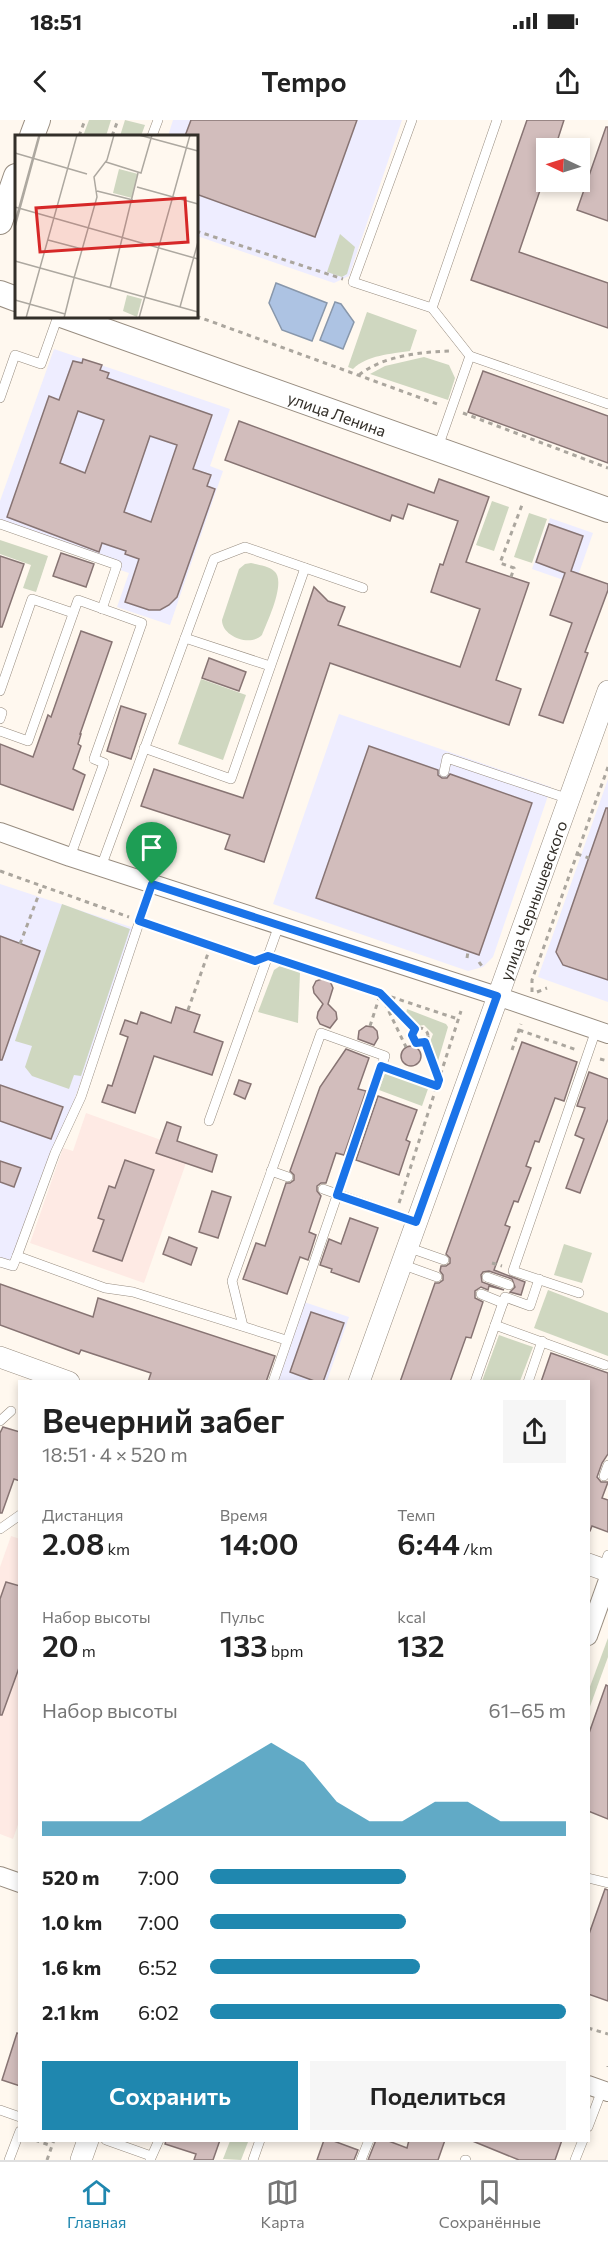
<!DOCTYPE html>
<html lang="ru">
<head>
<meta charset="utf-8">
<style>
	:root { --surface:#fff; --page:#f6f6f6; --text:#222; --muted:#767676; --line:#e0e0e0; --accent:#1f87af }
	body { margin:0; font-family:Commissioner,sans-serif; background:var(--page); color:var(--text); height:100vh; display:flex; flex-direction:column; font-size:22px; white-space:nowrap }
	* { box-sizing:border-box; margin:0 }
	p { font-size:20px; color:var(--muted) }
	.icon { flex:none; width:33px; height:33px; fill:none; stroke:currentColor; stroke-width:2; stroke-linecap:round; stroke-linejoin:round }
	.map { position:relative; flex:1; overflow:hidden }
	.side { position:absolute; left:18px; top:1260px; width:572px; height:762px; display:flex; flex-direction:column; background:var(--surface); border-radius:0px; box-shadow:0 3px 9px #0003 }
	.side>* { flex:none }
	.needle { width:39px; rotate:274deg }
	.fabs { position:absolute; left:536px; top:18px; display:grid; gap:12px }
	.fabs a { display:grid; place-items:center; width:54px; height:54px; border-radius:0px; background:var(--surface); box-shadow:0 3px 9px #0003; font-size:30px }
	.pin { position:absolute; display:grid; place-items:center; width:51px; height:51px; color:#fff; margin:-62px -26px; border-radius:50% 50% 50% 0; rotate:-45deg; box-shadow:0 0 6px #0007 }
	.pin .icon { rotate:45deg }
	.round { display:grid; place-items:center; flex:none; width:63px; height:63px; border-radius:0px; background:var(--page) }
	.summary { display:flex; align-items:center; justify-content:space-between; height:102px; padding:0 24px }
	h1 { font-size:33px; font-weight:600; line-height:45px }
	.figures { display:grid; grid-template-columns:repeat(3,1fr); gap:9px; height:102px; padding:6px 24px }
	.figures div { display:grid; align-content:center }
	.figures b { font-size:30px; font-weight:600 }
	.figures small { font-size:16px; font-weight:400 }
	.figures p { font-size:16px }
	.chart { height:168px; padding:12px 24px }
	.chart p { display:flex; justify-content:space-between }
	.chart svg { width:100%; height:108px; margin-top:6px; fill:var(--accent); opacity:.7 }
	.primary-button { display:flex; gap:12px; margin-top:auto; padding:12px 24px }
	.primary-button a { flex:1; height:69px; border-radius:0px; background:var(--accent); color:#fff; font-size:24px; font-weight:600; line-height:69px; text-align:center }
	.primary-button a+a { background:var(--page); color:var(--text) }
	ul { padding:0 24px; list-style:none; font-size:20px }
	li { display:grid; grid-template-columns:96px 72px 1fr; align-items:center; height:45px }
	li i { height:15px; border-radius:8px; background:var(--accent) }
	.status { display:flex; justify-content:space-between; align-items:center; height:42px; padding:0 30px; background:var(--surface); direction:ltr }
	.status svg { height:16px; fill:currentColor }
	header { display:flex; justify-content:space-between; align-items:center; height:78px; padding:0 24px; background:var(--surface); font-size:27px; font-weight:600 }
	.dock { display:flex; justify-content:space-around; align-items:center; height:84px; border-top:2px solid var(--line); background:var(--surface); font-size:16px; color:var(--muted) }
	.dock a { display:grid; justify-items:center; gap:3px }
	.dock .active { color:var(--accent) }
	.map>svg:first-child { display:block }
</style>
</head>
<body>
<div class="status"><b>18:51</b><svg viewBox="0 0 49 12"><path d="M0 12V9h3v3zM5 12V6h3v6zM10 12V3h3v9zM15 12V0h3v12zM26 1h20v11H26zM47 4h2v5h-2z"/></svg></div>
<header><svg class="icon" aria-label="back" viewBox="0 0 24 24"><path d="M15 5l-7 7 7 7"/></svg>Tempo<svg class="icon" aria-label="share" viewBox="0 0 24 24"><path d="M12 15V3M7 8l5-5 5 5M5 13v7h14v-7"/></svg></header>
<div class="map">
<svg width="608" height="2040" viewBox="0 0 608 2040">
	<rect width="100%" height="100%" fill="#fff8ef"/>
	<g fill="#eeedff">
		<polygon points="173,0 402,0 349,156 334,163 197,116 196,16 168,16"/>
		<polygon points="54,229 230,289 210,346 223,351 170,505 117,487 129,453 0,408 0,381"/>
		<polygon points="550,398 593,413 575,464 532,449"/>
		<polygon points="339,594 551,667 493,837 483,847 468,851 273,784"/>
		<polygon points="608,659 608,882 538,857"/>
		<polygon points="0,764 134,808 24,1125 12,1151 0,1147"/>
		<polygon points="298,1180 349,1197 327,1261 270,1262"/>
	</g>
	<g fill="#feeae4">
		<polygon points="86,993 161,1020 156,1033 186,1043 144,1163 30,1123 63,1028 73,1031"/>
		<polygon points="11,1416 20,1419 20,1699 13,1719 0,1714 0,1447"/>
	</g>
	<g fill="#cfd7c0">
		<polygon points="89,0 111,0 106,16 83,16"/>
		<polygon points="125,0 145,5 141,16 120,16"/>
		<polygon points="340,114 355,127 347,154 342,157 327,152"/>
		<path d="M367 192 417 210 410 231C391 234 367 235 353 249L348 247Z"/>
		<polygon points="424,237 449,245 455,258 448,280 370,254 385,246"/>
		<polygon points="492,381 509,387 494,431 476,425"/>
		<polygon points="529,393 547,399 532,443 514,437"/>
		<polygon points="0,420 48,436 36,472 23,468 31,445 0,434"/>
		<path d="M251 443C258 445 269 446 274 451 287 461 267 502 262 515 251 527 222 517 222 500L239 449 245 444Z"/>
		<polygon points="201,559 246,575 223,640 178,624"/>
		<polygon points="62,784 130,809 81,956 74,955 69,969 32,956 25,947 32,926 15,921"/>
		<polygon points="280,846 300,852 298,903 258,892 274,850"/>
		<polygon points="407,889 446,904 448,907 438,941 430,922 433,914 424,905 418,906 406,893"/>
		<polygon points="386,950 429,966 422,986 379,970"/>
		<polygon points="564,1124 592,1133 582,1163 554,1155"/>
		<polygon points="548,1170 608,1193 608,1236 534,1208"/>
		<polygon points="499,1215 533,1227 520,1261 482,1261"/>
		<polygon points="608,1518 608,1537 588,1592 588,1572"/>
		<polygon points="230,2021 248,2022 241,2040 223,2039"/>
	</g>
	<g fill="#adc3e3" stroke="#8897ab" stroke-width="1.5">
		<polygon points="276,163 327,183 312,221 282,210 269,183"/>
		<polygon points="335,182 341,184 354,202 343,229 320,220"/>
	</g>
	<g fill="#d2bdbc" stroke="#877473" stroke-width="1.5" fill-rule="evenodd">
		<polygon points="191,0 357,0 315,117 196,74 196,16 185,16"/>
		<polygon points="527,0 564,0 555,28 546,28 546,53 519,132 608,163 608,208 471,160"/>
		<polygon points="606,7 608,7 608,101 577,90"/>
		<path d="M83 239 102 245 100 250 109 253 107 258 212 295 193 349 211 355 207 366 215 369 177 477 169 485 160 490H149L125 482 139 439 125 434 126 431 102 423 99 432 7 397 49 276 59 280 73 241 82 243ZM78 291 104 300 85 353 60 343ZM150 316 177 325 151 402 124 392Z"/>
		<polygon points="483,251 608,296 608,343 468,292"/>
		<polygon points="239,301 434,373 439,359 489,377 466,442 529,463 496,560 521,569 509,605 330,543 264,742 225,729 230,715 141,686 154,649 243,678 314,467 328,481 345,487 338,505 460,547 480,489 431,472 440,444 443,445 458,401 408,384 403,399 392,395 390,401 225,340"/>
		<polygon points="549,404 583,416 571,451 608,464 608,470 585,532 588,533 563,603 539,595 572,503 550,495 565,453 536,442"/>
		<polygon points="61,433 94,444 86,467 53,456"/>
		<polygon points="0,436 24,444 2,507 0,507"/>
		<polygon points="81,511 112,522 80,614 81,614 78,624 81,626 73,649 85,655 73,690 0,664 0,624 33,637 48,595 51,597"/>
		<polygon points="209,538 246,552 239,571 202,558"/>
		<polygon points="121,586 146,594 131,639 107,631"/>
		<polygon points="369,626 438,650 438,655 442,658 447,658 450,654 532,683 479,835 316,778"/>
		<polygon points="606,688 608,688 608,860 563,845 556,832"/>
		<polygon points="0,816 40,831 2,940 0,940"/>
		<polygon points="322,859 330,861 333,868 328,884 336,892 337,899 330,908 320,904 317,898 318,892 323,884 314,873 313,867 316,861"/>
		<polygon points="176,887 200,895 194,912 223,922 212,955 154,936 135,993 102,982 108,965 112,966 128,917 120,914 125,900 137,904 141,892 171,903"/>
		<polygon points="366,906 373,907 377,911 378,918 374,925 358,919 359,911"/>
		<polygon points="522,922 577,942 564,981 555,978 539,1022 535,1021 526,1046 531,1048 518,1082 514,1081 505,1105 510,1107 494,1150 525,1162 521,1175 510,1172 515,1167 512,1159 489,1151 483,1152 481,1155 482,1162 504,1170 489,1166 488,1170 481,1167 475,1171 475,1178 483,1182 471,1218 466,1217 450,1262 400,1262 435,1163 439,1163 443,1160 443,1155 440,1151 441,1146 446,1146 450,1143 450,1138 446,1134"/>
		<circle cx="411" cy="936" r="10"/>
		<polygon points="346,929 369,938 358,969 366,971 344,1035 336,1033 326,1063 321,1063 317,1066 317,1071 321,1076 309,1112 316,1115 308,1140 300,1137 287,1174 243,1159 256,1123 265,1126 286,1063 290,1063 294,1060 294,1055 290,1051 320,967"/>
		<polygon points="589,952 608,959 608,999 580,1073 566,1068 584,1019 575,1015 585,988 577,986"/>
		<polygon points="239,960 251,964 245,979 234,974"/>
		<polygon points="0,965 63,987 51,1019 0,1001"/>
		<polygon points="378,976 417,990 406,1020 410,1022 399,1055 356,1040"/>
		<polygon points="167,1002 181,1007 177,1021 217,1035 212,1052 156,1033"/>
		<polygon points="125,1040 154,1050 122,1141 93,1131 104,1100 98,1098 109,1066 115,1068"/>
		<polygon points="0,1041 21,1048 14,1067 0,1062"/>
		<polygon points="212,1071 231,1077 218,1118 199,1112"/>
		<polygon points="350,1098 378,1108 359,1162 331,1152 332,1149 320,1145 329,1119 341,1124"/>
		<polygon points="169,1117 197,1128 191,1145 163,1134"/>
		<polygon points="0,1164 93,1197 98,1178 275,1236 266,1262 148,1262 151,1253 81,1230 79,1234 0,1205"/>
		<polygon points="311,1192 344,1203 323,1262 317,1262 290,1252"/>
		<polygon points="551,1233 608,1253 608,1334 602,1343 597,1357 601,1362 608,1362 602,1378 608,1380 608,1412 592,1406 590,1411 588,1411 588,1262 541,1262"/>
		<polygon points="3,1307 20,1312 20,1361 14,1359 2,1393 0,1393 0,1313"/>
		<polygon points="6,1462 20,1466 20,1545 2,1595 0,1595 0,1479"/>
		<polygon points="606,1565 608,1566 608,1699 588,1691 588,1616"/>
		<polygon points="605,1769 608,1770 608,1881 588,1874 588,1817"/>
		<polygon points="17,1913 20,1914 20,1966 2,1960"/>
		<polygon points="166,2020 220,2020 213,2040 194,2040 196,2034 165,2024"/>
		<polygon points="324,2020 331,2020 358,2030 354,2040 317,2040"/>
		<polygon points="376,2020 386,2020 407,2028 409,2020 445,2020 438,2040 368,2040"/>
		<polygon points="470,2020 562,2020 555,2040 519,2040"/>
	</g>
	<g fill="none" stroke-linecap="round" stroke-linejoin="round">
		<g stroke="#988d80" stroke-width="10">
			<g id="service">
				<polyline points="412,0 353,162 432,188"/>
				<polyline points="152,16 158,0"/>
				<polyline points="470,236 432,188 497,0"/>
				<polyline points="0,278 15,235 41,244 58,196"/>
				<polyline points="438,327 470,236 608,284"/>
				<polyline points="0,404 117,445 102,489"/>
				<polyline points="185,518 270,546"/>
				<polyline points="0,571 32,479 73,493"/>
				<polyline points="0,592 2,593 0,599"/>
				<polyline points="0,611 28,621 78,480 142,503 94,639 104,643 70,737"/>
				<polyline points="144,628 231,659 305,448"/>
				<polyline points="444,652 447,638 569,679"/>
				<polyline points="101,747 214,439 245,427 363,468"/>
				<polyline points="209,1001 279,805"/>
				<polyline points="271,1051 288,1057"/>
				<polyline points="323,1069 416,1102"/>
				<polyline points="407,1127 444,1140"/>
				<polyline points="17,1136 105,1168 133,1172 286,1220"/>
				<polyline points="0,1142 13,1146 17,1136 55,1033 81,977 152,764"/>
				<polyline points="401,1144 437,1157"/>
				<polyline points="487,1157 509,1165"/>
				<polyline points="579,1173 513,1151 596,910"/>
				<polyline points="481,1174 503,1183"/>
				<polyline points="495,1205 605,1245"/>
				<polyline points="243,1206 232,1161 321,913 385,936 273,1262"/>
				<polyline points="475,1262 505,1177 530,1186 539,1159"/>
				<polyline points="528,1262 542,1221"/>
				<polyline points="0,1301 11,1291"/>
				<polyline points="604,1356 608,1345"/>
				<polyline points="0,1409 20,1395"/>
				<polyline points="603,1449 608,1435"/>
				<polyline points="588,1758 608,1763"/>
				<polyline points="0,1990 20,1997"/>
				<polyline points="588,2007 602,1970"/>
				<polyline points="106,2020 151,2036"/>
				<polyline points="9,2040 20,2011"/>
				<polyline points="150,2040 159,2020"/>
				<polyline points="253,2040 260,2020"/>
				<polyline points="361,2040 369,2020"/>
				<polyline points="465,2040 466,2040"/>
				<polyline points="575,2040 583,2020"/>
			</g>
		</g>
		<g stroke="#988d80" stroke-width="20">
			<g id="minor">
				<polyline points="0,712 70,737 497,876 608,914"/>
				<polyline points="588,1516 608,1460"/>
				<polyline points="0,1756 20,1763"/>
				<polyline points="588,1965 608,1972"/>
			</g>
		</g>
		<g stroke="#988d80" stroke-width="22">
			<g id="tertiary">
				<polyline points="0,1237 69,1262"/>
				<path id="s1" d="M359 1262 608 571"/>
				<polyline points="588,1444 608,1451"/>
				<polyline points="81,2040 88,2020"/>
			</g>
		</g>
		<g stroke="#988d80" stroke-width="26">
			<g id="secondary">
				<polyline points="32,16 38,0"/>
				<polyline points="0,102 16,56"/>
				<polyline points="0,173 16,179"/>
				<path id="s2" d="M64 196 608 390"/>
			</g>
		</g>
		<g stroke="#aba69e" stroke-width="3" stroke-dasharray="4.5 4.5" stroke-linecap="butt">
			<polyline points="79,16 85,0"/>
			<polyline points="112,16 118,0"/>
			<polyline points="196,111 343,159"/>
			<polyline points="196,196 440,285"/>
			<path d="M359 255C383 236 419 232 451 231"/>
			<polyline points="463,293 608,348"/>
			<polyline points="511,457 514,448 500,443 522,385"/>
			<polyline points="577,734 589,738"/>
			<polyline points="0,751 129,797"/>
			<polyline points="150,804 254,841"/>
			<polyline points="20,824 42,766"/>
			<polyline points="467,838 468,832"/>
			<polyline points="280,840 458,899"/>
			<polyline points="479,842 484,849"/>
			<polyline points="532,872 532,860 608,647"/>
			<polyline points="537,872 547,868"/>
			<polyline points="381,875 406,927"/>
			<polyline points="384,877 415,909"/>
			<polyline points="188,890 211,825"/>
			<polyline points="370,906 380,875"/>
			<circle cx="420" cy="916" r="8"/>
			<polyline points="519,910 577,930"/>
			<polyline points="425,922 439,958"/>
			<polyline points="512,930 521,904"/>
			<polyline points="600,939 608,941"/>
			<polyline points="392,950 437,966"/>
			<polyline points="399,1083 461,891"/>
			<polyline points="492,1143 502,1146"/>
			<polyline points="588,1908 608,1914"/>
			<polyline points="608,1947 608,1946"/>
			<polyline points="35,2020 52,2026"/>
			<polyline points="47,2040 54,2020"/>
		</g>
		<use href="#service" stroke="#fff" stroke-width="9"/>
		<use href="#minor" stroke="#fff" stroke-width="18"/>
		<use href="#tertiary" stroke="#fff" stroke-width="21"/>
		<use href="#secondary" stroke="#fff" stroke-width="24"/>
	</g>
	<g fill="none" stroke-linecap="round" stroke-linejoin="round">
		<g stroke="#fff" stroke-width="12">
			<polygon id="route" points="152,764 497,876 416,1102 337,1075 381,946 437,966 439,960 425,922 416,923 412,915 415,909 380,873 268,836 255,841 139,801"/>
		</g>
		<use href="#route" stroke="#1a73e8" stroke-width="8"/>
	</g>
	<g text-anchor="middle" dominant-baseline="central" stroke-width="6" stroke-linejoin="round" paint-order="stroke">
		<g font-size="16" fill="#332f29" stroke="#fff">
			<text stroke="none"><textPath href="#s2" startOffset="290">улица Ленина</textPath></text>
			<text stroke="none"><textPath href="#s1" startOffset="512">улица Чернышевского</textPath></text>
		</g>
	</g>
	<g transform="translate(15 15)">
		<rect width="183" height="183" fill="#fff8ef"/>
		<path d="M104 34 123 39 117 63 98 58ZM112 160 127 164 122 182 108 176Z" fill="#cfd7c0"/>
		<path fill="none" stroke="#ada8a0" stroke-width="1.5" d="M124 0 183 16M0 18 72 39M91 27 126 38 137 0M122 52 158 62M82 56 118 65M158 62 183 69M0 72 183 124M0 87 24 0M0 92 25 0M33 105 67 114M0 126 183 177M59 143 82 62 79 42 92 25 99 0M95 153 123 38M0 165 50 179M165 172 183 107M11 183 62 0M49 183 59 143M124 183 175 0"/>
		<path fill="#d62828" fill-opacity="0.15" stroke="#d62828" stroke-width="3" d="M170 63 173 107 25 117 21 73Z"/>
		<rect width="183" height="183" fill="none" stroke="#332f29" stroke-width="3"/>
	</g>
</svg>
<div class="fabs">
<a><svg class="needle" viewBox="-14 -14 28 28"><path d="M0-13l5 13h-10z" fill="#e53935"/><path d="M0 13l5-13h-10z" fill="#767676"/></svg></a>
</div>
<div class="pin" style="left:152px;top:764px;background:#1e9e55"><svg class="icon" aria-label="arrive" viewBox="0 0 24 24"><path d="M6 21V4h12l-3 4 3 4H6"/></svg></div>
<section class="side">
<div class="summary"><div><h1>Вечерний забег</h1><p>18:51 · 4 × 520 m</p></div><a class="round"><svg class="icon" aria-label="share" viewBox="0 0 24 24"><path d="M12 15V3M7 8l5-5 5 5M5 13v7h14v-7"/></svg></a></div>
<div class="figures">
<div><p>Дистанция</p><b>2.08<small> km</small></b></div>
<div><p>Время</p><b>14:00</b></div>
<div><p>Темп</p><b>6:44<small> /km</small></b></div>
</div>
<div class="figures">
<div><p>Набор высоты</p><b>20<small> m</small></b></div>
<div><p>Пульс</p><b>133<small> bpm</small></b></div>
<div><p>kcal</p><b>132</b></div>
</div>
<div class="chart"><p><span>Набор высоты</span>61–65 m</p>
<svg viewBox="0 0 160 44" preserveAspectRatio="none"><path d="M0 44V38L10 38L20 38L30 38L40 30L50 22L60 14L70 6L80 14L90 30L100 38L110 38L120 30L130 30L140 38L150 38L160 38V44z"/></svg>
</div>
<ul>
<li><b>520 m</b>7:00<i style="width:55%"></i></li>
<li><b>1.0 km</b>7:00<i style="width:55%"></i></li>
<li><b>1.6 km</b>6:52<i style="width:59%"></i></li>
<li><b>2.1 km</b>6:02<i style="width:100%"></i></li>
</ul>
<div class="primary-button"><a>Сохранить</a><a>Поделиться</a></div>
</section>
</div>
<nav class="dock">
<a class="active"><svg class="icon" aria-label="home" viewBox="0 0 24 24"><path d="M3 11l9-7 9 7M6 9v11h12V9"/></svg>Главная</a>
<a><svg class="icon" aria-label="map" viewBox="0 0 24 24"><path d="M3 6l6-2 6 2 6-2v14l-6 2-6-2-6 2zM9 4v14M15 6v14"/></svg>Карта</a>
<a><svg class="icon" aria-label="saved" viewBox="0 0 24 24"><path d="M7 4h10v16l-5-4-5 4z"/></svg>Сохранённые</a>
</nav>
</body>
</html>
